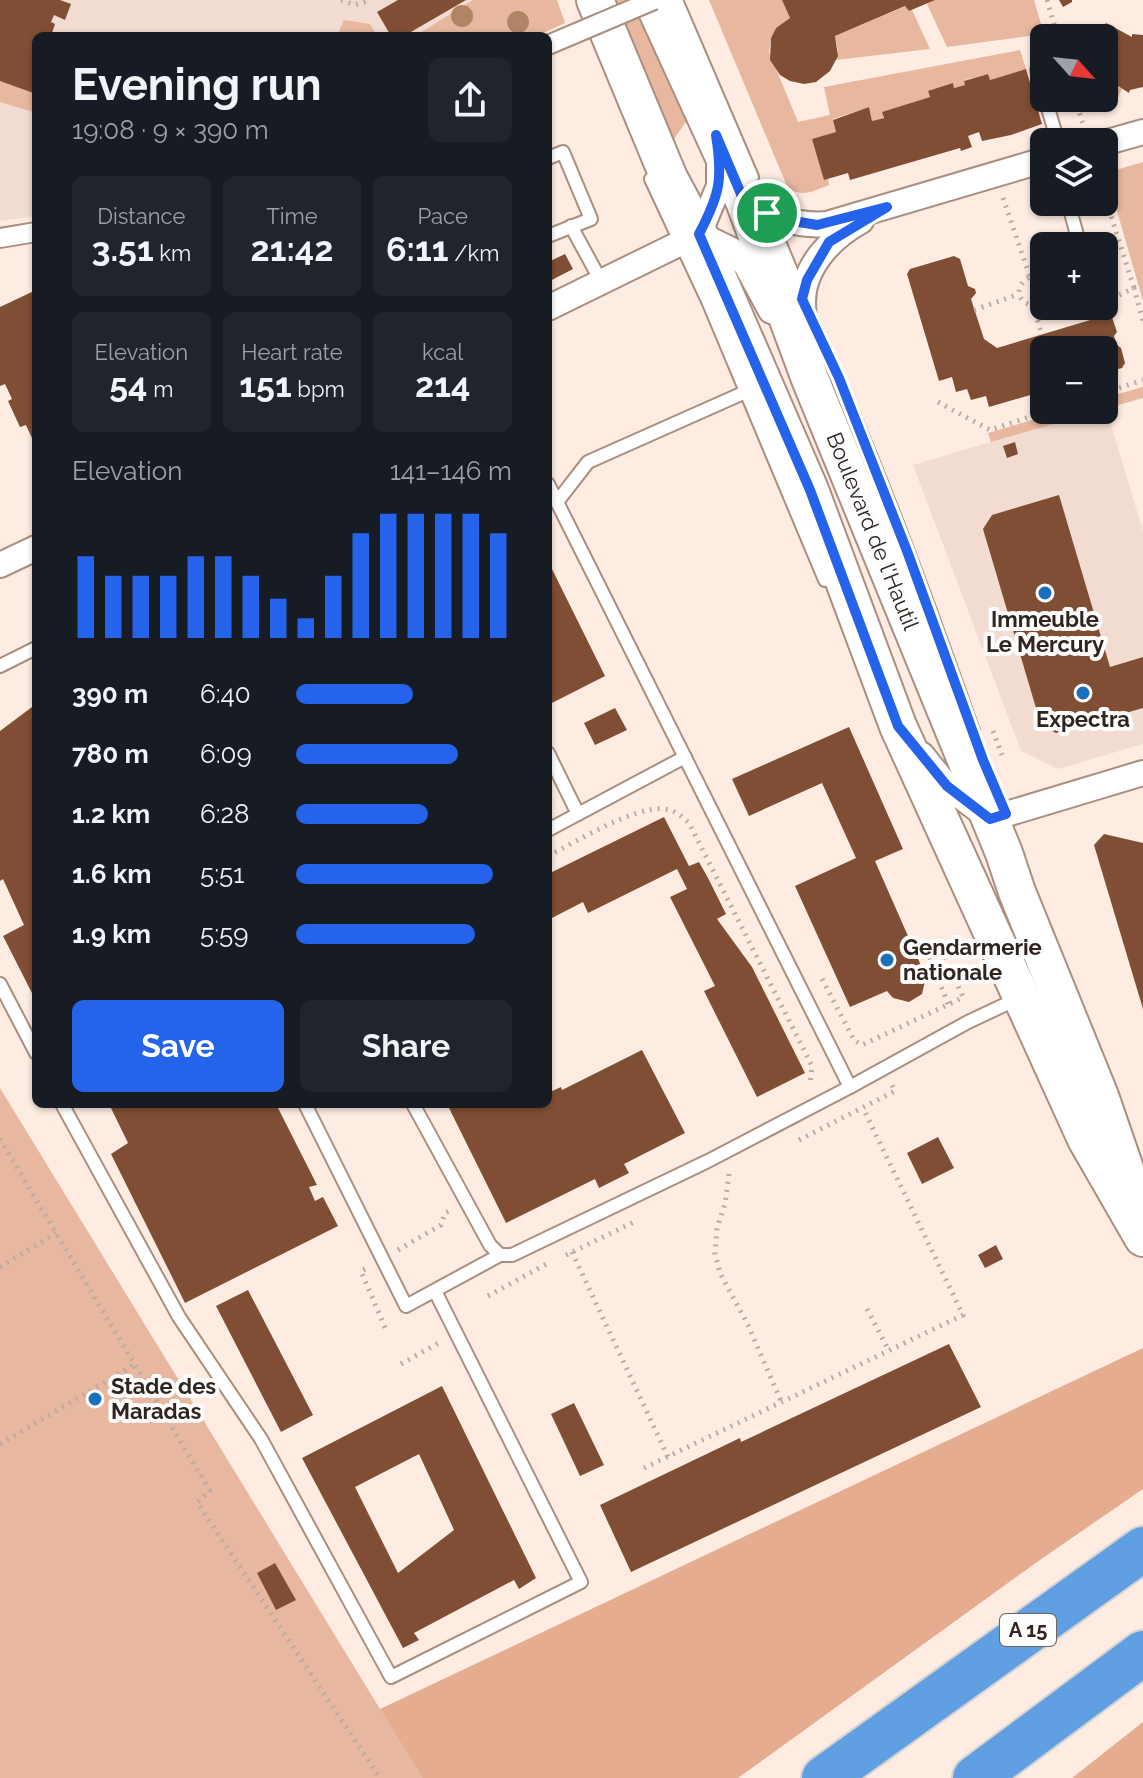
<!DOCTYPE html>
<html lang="en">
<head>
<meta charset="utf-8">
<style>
	:root { --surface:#171b24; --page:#20242c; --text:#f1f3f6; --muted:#9ea1a6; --accent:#2563eb }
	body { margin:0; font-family:Raleway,sans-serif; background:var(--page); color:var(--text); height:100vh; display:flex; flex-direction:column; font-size:30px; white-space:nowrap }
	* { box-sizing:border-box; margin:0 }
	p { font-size:26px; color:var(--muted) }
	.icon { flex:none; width:44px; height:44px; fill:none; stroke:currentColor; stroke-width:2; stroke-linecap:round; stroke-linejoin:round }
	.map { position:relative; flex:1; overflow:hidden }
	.drawer { position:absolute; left:32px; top:32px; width:520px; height:1076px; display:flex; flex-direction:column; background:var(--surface); border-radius:12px; box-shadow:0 2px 6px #0004 }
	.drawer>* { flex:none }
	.needle { width:52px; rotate:117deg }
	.controls { position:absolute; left:1030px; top:24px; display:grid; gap:16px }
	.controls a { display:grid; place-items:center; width:88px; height:88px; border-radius:12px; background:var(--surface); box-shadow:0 2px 6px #0004; font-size:40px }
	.pin { position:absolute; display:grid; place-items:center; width:68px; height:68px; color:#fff; margin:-34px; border:4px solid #fff; border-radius:50%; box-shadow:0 2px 8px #0007 }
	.round { display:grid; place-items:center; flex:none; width:84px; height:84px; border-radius:12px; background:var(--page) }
	.overview { display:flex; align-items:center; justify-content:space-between; height:136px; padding:0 40px }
	h1 { font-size:44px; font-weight:700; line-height:60px }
	.figures { display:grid; grid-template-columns:repeat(3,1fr); gap:12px; height:136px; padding:8px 40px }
	.figures div { display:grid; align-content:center; border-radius:12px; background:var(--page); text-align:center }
	.figures b { font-size:34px; font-weight:700 }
	.figures small { font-size:22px; font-weight:400 }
	.figures p { font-size:22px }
	.chart { height:224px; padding:16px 40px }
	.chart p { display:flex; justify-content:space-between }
	.chart svg { width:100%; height:144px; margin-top:8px; stroke:var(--accent); stroke-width:6 }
	.button { display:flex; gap:16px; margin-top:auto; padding:16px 40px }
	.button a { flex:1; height:92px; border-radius:12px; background:var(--accent); color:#fff; font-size:32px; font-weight:700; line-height:92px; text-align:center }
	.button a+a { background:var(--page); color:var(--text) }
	ul { padding:0 40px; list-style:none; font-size:26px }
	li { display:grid; grid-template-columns:128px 96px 1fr; align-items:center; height:60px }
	li i { height:20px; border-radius:10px; background:var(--accent) }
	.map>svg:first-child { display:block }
</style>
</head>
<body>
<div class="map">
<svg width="1143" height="1778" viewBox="0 0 1143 1778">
	<rect width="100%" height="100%" fill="#feece3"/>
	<g fill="#f2dcd1">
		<polygon points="0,0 525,0 462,36 36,36 36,216 0,221"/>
		<polygon points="1106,408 1143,531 1143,744 1058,769 1021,751 913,465"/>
	</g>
	<g fill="#e7b79f">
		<polygon points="473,0 557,0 565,23 537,36 415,36"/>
		<polygon points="614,0 638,0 688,119 674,139"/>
		<path d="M709 0H782L790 18 776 28 771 38 769 52 798 122 830 115 824 87 1020 50 1026 69 990 80 988 74 965 80V85L954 88 953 84 928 92 930 97 883 112V118L872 121 869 107 833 119 836 132 828 178 829 185C813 191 801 199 787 186Z"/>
		<polygon points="932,0 1034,0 1044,34 947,47 927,4"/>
		<polygon points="906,6 909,11 912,10 930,49 836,60 838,50 835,36"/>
		<polygon points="344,20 370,24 377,36 337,36"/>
		<polygon points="1104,77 1122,89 1114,106 1092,112 1088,98 1104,98"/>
		<polygon points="0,81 36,94 36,113 0,102"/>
		<polygon points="1143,162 1143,301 1106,173"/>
		<polygon points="1143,387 1143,398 1104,409 1104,398"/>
		<polygon points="1066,410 1101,410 991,442 988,433"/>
		<polygon points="0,1088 380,1709 422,1778 0,1778"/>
	</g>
	<g fill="#e6ac8f">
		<polygon points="1143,1348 1143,1489 1037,1562 738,1778 422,1778 380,1709"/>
		<polygon points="1143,1722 1143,1778 1072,1778"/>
	</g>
	<g fill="#804e34" fill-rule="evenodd">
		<polygon points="0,0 60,0 71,4 65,20 54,15 51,22 55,24 51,36 36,36 36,94 0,81"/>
		<polygon points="398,0 466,0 404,36 391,36 377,12"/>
		<polygon points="782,0 935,0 909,11 905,6 835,36 838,56 830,71 816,82 804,84 790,81 780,75 770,60 771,38 776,28 790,18"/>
		<polygon points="1059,0 1072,0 1072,2 1063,7"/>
		<polygon points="1106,23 1132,37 1132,34 1143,35 1143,87 1130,90 1129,93 1104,77 1104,38 1101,31"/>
		<polygon points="1026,69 1042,124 1011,135 982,141 979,132 968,136 972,147 961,151 960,148 850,180 848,173 824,180 812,139 836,132 833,120 869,107 872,121 884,118 882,112 930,97 928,91 953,83 954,88 965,85 964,81 988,74 990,80"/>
		<polygon points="565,254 573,269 548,282 548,262"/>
		<polygon points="954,256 960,259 968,286 975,289 976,293 971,299 984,339 997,348 1107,315 1112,317 1117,332 1114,336 1117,345 1121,348 1125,363 1122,368 1104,373 1104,350 1044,350 1044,391 989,407 986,396 971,400 967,389 956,392 952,377 939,381 907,274 910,269"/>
		<polygon points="36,290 36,447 26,425 20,427 8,401 12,399 5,384 0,386 0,307"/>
		<polygon points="1015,442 1018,454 1007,458 1003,446"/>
		<polygon points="1059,495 1110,667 1143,657 1143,708 1056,733 1041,725 983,529 992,515"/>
		<polygon points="548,561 605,676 548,705"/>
		<polygon points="36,704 36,1001 3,936 24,925 3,879 0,881 0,731"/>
		<polygon points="615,708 627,730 595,745 584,723"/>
		<polygon points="849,727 903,849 875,861 926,977 922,994 909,1002 893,998 887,991 850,1007 795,886 856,858 822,783 749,816 732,779"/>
		<polygon points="664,817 689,866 699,862 708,878 726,914 717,919 752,967 805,1073 757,1097 704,991 715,986 670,897 687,889 677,869 588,913 583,902 548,920 548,874"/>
		<polygon points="1104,834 1143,843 1143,1009 1094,845"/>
		<polygon points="642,1050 685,1133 624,1164 629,1173 599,1188 595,1179 506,1223 447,1104 548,1104 548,1093 561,1087 562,1090"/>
		<polygon points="109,1104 276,1104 317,1185 309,1187 315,1201 323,1197 338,1226 185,1303 111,1154 128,1143"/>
		<polygon points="938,1137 954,1168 922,1184 907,1153"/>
		<polygon points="996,1245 1003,1259 985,1268 978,1255"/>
		<polygon points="248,1290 313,1415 281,1432 216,1306"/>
		<polygon points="949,1344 981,1407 631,1572 600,1505 740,1438 741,1442"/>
		<path d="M442 1386 536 1578 519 1589 514 1580 414 1633 419 1640 403 1648 302 1458ZM419 1454 454 1530 398 1573 355 1487Z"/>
		<polygon points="574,1403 604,1465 580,1476 551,1414"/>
		<polygon points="275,1563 296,1600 276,1610 257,1573"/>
	</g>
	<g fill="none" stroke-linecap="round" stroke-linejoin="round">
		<g stroke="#aa8e80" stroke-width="16">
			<g id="service">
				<polyline points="676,0 752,177"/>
				<polyline points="1037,70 1044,94"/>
				<polyline points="1045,98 1058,142"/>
				<polyline points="548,158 563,152 591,219 548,236"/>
				<polyline points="651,179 708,301 825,580"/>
				<polyline points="1068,202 1080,246"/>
				<polyline points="767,213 800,292"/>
				<polyline points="571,226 602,283"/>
				<path d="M812 320C873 453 924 592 973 731"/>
				<polyline points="548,484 850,1087"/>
				<polyline points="557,502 588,462 750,390"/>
				<polyline points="0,666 36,648"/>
				<polyline points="548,753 578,814"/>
				<polyline points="548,830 685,757"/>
				<polyline points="0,984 36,1053"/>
				<polyline points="62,1104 179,1317 261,1439 391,1677 581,1582 435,1291"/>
				<polyline points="305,1104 406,1306 500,1255"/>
				<polyline points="413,1104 490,1245 500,1255 512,1255 708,1161 850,1087 968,1022 1017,999"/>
			</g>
		</g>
		<g stroke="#aa8e80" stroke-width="22">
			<polyline id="pedestrian" points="0,238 36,232"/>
		</g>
		<g stroke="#aa8e80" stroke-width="28">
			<g id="minor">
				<polyline points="1104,143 1143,132"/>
				<path d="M744 201C771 215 795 227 827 224L1044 160"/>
				<polyline points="699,234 732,250 746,265 771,311"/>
				<polyline points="699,234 719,186 719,157"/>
				<polyline points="548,308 699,234"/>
				<path d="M807 340C805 328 803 314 803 302 803 266 832 237 861 221"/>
				<polyline points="0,565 36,548"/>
				<polyline points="922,755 947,786 990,819 1143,773"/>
			</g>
		</g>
		<g stroke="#aa8e80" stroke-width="40">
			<g id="secondary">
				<polyline points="595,0 669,178 699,234 810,490 898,726 1086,1139 1143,1238"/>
				<polyline points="652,0 744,201 810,379 1004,853 1017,892 1100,1096 1132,1189"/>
			</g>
		</g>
		<g stroke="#d5d3d2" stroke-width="48">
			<g id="motorway">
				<polyline points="824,1778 1143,1549"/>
				<polyline points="975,1778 1143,1653"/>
			</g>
		</g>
		<g stroke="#baaba3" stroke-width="5" stroke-dasharray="2 6" stroke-linecap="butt">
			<polyline points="341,0 354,5 371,0"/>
			<polyline points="1047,0 1058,38"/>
			<polyline points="1075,98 1084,128"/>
			<polyline points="1104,194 1134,288"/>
			<polyline points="1003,198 1030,277"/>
			<path d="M1044 282 1030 277C1007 289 1025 315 1044 300"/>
			<polyline points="1104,290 1119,295 1134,288 1143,321"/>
			<polyline points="1033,305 1042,335"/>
			<polyline points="974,310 1019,294"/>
			<polyline points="1104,393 1143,380"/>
			<polyline points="938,402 990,430 1051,410"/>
			<polyline points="993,731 1002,755"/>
			<path d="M548 856C576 842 634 806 663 809 674 809 681 816 689 823L812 1066 810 1084"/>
			<polyline points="822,979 854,1040 862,1045 964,997"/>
			<polyline points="948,1004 925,945 938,940 963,997"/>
			<polyline points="0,1139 210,1491 197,1502 380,1778"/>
			<polyline points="799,1140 895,1091 892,1085"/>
			<polyline points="729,1174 725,1204 717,1228 715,1254 720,1273 748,1325 781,1401"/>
			<polyline points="398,1250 441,1225 445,1213 449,1211"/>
			<polyline points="572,1252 668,1457"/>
			<polyline points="566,1255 636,1221"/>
			<polyline points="0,1267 56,1233"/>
			<polyline points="365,1269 361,1271 386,1330 384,1331"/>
			<polyline points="488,1296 550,1262"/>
			<polyline points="867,1309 889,1351"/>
			<polyline points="401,1364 442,1341"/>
			<polyline points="0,1444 134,1365"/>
			<polyline points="644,1468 963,1315 863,1108"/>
		</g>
		<use href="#service" stroke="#fff" stroke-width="12"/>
		<use href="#pedestrian" stroke="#fff" stroke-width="18"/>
		<use href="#minor" stroke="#fff" stroke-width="24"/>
		<use href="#secondary" stroke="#fff" stroke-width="36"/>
		<use href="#motorway" stroke="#609fe2" stroke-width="44"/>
		<g stroke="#aa8e80" stroke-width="22" stroke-linecap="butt">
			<polyline id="pedestrian-bridge" points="548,45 654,0"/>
		</g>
		<use href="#pedestrian-bridge" stroke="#fff" stroke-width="18"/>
	</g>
	<g fill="#b28466">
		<circle cx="462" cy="16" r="11"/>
		<circle cx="518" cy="22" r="11"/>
	</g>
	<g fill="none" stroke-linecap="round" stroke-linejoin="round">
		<g stroke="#fff" stroke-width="16">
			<path id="route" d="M716 135 744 201 776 218 817 225 887 207 829 242 807 280 802 299 839 378 907 551 983 760 1006 814 990 819 947 786 898 726 810 490 699 234C720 194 723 179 716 135Z"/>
		</g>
		<use href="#route" stroke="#2563eb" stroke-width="10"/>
	</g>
	<g fill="#1a70bd" stroke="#fdfdfd" stroke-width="3">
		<circle cx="1045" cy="593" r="8"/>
		<circle cx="1083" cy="693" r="8"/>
		<circle cx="887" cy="960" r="8"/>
		<circle cx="95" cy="1399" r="8"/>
	</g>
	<g text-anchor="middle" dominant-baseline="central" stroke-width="8" stroke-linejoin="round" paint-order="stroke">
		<rect fill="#fdfdfd" stroke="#6d6562" stroke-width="2" x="1000" y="1614" width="56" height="32" rx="6"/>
		<g font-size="20" font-weight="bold" fill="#2f241f">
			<text x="1028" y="1630">A 15</text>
		</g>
		<g font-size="22" fill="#2f241f" stroke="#fdfdfd">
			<text transform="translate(873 531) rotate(68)">Boulevard de l'Hautil</text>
		</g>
		<g font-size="22" font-weight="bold" fill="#2f241f" stroke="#fdfdfd">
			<text x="1045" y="619">Immeuble<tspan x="1045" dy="25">Le Mercury</tspan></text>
			<text x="1083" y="719">Expectra</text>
			<text x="903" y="947" text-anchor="start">Gendarmerie<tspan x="903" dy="25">nationale</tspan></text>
			<text x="111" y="1386" text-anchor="start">Stade des<tspan x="111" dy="25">Maradas</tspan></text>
		</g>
	</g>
</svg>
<div class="controls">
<a><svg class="needle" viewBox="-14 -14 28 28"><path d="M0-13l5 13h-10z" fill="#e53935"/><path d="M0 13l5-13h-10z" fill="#9ea1a6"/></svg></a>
<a><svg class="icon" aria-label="layers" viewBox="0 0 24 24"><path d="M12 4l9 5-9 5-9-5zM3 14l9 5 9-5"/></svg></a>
<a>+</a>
<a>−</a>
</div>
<div class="pin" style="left:767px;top:213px;background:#1e9e55"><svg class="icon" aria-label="arrive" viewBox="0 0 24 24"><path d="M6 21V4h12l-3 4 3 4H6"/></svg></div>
<section class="drawer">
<div class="overview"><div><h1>Evening run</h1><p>19:08 · 9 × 390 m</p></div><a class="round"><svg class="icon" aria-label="share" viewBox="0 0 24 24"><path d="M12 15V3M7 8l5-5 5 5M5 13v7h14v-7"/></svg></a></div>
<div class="figures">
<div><p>Distance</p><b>3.51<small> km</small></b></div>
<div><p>Time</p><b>21:42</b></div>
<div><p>Pace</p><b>6:11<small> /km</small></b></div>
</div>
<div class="figures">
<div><p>Elevation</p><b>54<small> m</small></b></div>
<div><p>Heart rate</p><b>151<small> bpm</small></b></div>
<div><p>kcal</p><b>214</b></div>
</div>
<div class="chart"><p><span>Elevation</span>141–146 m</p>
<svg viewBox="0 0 160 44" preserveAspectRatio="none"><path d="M5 44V19M15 44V25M25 44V25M35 44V25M45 44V19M55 44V19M65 44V25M75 44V32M85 44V38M95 44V25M105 44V12M115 44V6M125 44V6M135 44V6M145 44V6M155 44V12"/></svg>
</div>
<ul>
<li><b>390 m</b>6:40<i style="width:54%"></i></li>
<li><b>780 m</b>6:09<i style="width:75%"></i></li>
<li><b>1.2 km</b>6:28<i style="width:61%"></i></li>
<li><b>1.6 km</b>5:51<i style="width:91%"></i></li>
<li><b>1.9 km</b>5:59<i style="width:83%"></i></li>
</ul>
<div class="button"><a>Save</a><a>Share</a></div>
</section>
</div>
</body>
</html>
